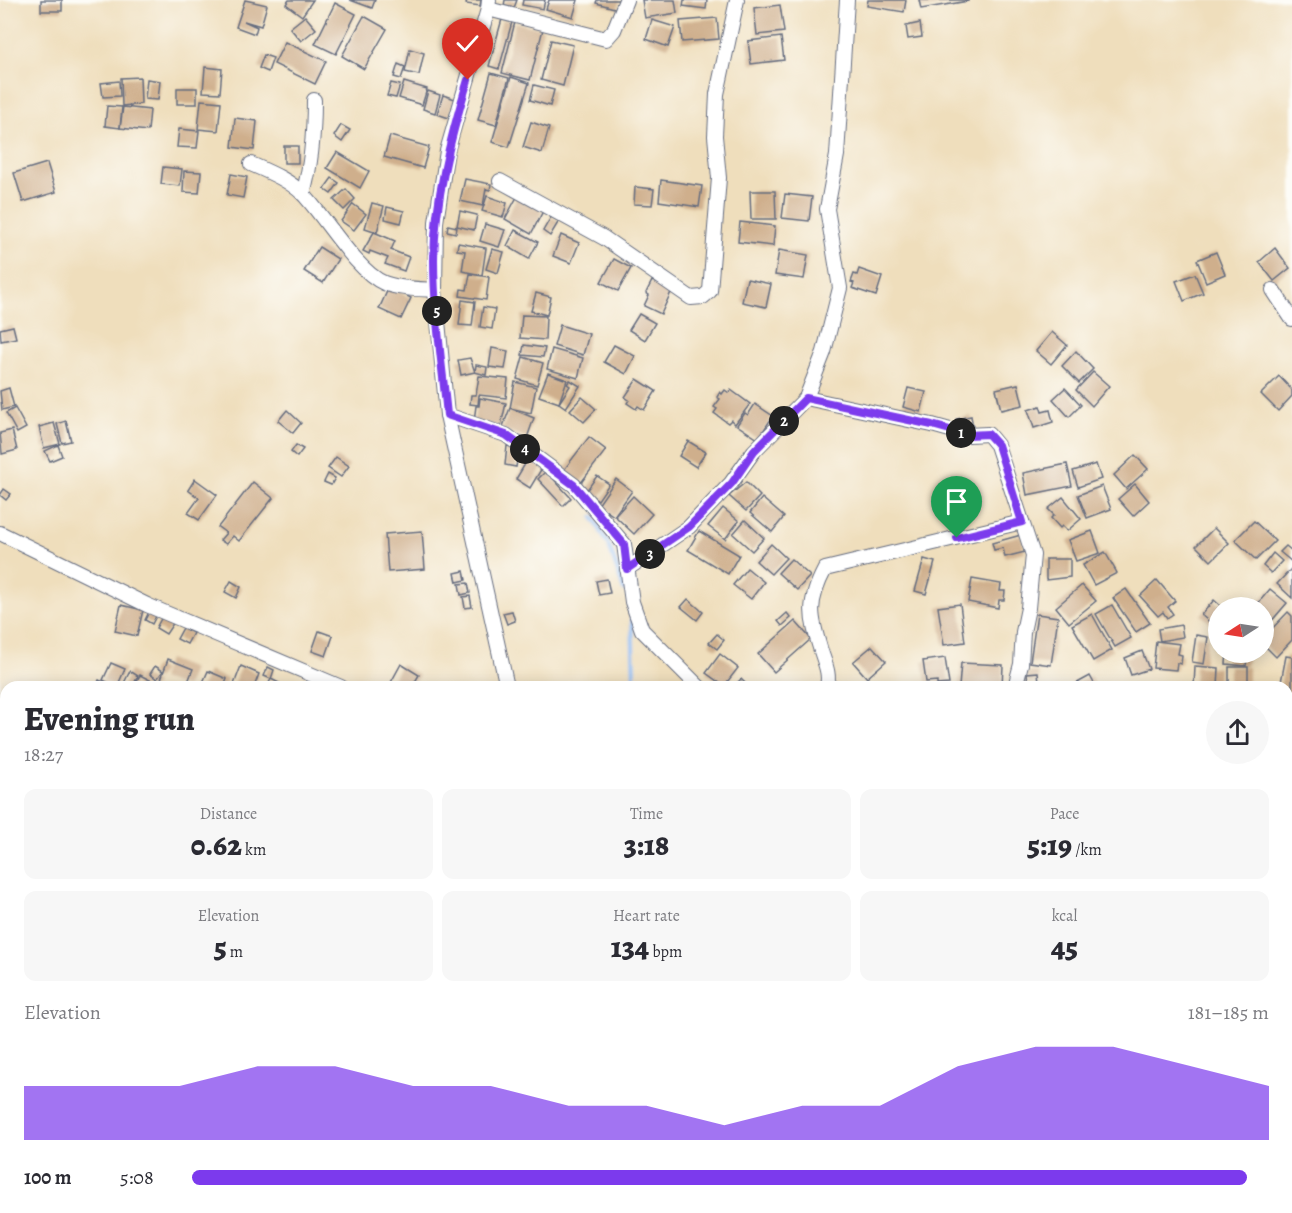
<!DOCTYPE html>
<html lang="en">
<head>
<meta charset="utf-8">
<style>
	:root { --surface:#fff; --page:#f7f7f7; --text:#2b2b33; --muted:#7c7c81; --accent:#7c3aed }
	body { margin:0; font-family:Alegreya,serif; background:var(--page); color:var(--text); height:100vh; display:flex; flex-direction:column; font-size:22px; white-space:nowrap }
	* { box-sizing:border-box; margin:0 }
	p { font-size:20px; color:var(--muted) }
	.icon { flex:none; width:33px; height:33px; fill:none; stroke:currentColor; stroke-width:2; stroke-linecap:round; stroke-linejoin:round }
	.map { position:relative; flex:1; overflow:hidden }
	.details { position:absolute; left:0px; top:681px; width:1293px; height:532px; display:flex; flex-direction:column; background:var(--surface); border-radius:18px 18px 0 0; box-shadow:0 3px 15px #0003 }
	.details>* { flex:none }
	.needle { width:39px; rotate:258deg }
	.controls { position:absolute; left:1208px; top:597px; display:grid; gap:12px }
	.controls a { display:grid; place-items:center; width:66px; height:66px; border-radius:50%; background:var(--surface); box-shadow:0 3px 15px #0003; font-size:30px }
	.pin { position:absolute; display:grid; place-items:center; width:51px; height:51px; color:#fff; margin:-62px -26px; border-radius:50% 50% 50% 0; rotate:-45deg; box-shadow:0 0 6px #0007 }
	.pin .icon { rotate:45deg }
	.km { position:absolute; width:30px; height:30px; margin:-15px; border-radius:50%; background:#222; color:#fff; font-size:16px; line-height:30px; text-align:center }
	.round { display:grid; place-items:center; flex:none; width:63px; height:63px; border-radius:32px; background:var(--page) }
	.summary { display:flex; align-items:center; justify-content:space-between; height:102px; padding:0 24px }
	h1 { font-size:33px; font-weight:800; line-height:45px }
	.figures { display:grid; grid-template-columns:repeat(3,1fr); gap:9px; height:102px; padding:6px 24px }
	.figures div { display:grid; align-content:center; border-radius:12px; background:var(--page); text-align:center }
	.figures b { font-size:30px; font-weight:800 }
	.figures small { font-size:16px; font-weight:400 }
	.figures p { font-size:16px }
	.chart { height:168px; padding:12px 24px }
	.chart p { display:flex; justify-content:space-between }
	.chart svg { width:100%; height:108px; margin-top:6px; fill:var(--accent); opacity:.7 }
	ul { padding:0 24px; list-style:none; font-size:20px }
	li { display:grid; grid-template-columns:96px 72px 1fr; align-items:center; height:45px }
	li i { height:15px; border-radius:8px; background:var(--accent) }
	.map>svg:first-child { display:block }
</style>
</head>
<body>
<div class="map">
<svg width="1292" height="1213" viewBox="0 0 1292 1213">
	<rect width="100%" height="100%" fill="#fdfcf7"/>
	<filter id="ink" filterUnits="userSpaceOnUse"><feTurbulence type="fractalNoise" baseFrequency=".0167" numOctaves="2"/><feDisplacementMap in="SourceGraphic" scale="12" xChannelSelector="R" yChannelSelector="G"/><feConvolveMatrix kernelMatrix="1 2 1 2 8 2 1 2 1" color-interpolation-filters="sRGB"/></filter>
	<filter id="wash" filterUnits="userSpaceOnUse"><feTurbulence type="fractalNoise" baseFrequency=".008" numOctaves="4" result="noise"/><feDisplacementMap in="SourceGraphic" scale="24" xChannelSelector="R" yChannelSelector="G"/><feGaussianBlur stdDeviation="1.35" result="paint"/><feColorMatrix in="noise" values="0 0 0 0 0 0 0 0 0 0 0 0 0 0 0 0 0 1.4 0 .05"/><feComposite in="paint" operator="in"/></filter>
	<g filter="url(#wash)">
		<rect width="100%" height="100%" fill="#efdebc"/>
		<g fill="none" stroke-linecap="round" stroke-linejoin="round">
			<g stroke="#89b9f5" stroke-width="4">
				<polyline points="593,517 609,546 624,590"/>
				<polyline points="632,617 634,680 632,687"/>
				<polyline points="697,1208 698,1213"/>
			</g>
		</g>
		<g id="blocks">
			<g fill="#cfaf8c">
				<rect x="41" y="0" width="21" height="11"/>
				<polygon points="245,0 267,5 261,26 244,21 257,27 255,34 236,27"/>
				<polygon points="289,0 313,0 302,16 286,4"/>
				<polygon points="350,0 375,0 372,8"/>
				<polygon points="467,0 481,0 480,6 466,4"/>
				<polygon points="505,0 517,0 514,8 504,6"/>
				<polygon points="523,0 545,0 543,9 522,5"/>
				<polygon points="549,0 578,0 573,17 546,9"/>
				<polygon points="597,0 620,0 618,9 596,3"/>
				<polygon points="642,0 675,0 677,13 645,18"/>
				<polygon points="684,0 707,0 706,9 683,6"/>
				<polygon points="868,0 906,0 904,12 867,6"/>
				<polygon points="919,0 968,0 968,1 921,9"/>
				<polygon points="335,3 356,14 336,54 315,44"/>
				<polygon points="780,5 784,32 757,35 754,8"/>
				<polygon points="305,16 316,29 301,41 290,28"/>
				<polygon points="364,16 387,29 364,69 342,56"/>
				<polygon points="717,18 719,39 682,42 680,21"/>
				<polygon points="502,19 512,22 499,69 489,66"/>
				<polygon points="652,20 675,27 668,47 646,39"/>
				<polygon points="515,22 543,29 530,80 502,73"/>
				<polygon points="920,23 922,37 908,39 906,26"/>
				<polygon points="781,37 784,60 751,64 748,41"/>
				<polygon points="551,40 573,45 563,86 541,80"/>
				<polygon points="285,42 326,61 315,84 274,64"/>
				<polygon points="410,49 424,53 419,75 405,72"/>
				<polygon points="264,55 273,58 268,72 259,68"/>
				<polygon points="398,64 405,67 401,79 394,77"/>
				<polygon points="205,67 222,69 220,93 203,92"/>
				<polygon points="491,73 509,78 496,125 478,120"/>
				<polygon points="140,77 141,104 122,106 121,78"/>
				<polygon points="511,77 529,83 509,147 492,142"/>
				<polygon points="147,79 160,81 158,100 145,99"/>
				<polygon points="119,81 120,96 103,97 101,83"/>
				<polygon points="404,82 427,89 422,105 399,98"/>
				<polygon points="391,83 400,85 396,98 387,96"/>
				<polygon points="534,85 554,90 550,106 530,100"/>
				<rect x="177" y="88" width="20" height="16"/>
				<polygon points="428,91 440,95 435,113 423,109"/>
				<polygon points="443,95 455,99 449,118 437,114"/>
				<polygon points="201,100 221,102 218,131 198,129"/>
				<polygon points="107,106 122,107 120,128 105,126"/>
				<polygon points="123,107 150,110 148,131 120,128"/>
				<polygon points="235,118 257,121 254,150 232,147"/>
				<polygon points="531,122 549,128 542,153 523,147"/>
				<polygon points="341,125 350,130 342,142 334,136"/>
				<polygon points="179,129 199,131 197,148 177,147"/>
				<polygon points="390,136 429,147 423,168 384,157"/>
				<rect x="284" y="146" width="14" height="17"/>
				<polygon points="337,152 369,171 360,188 327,168"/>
				<polygon points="47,163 56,192 23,202 14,173"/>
				<polygon points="163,167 182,169 180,186 161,184"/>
				<polygon points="184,171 201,172 199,193 183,192"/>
				<polygon points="231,174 247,177 243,198 227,195"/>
				<polygon points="332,178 339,183 331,194 324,189"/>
				<polygon points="465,179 491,184 490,190 486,189 483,206 460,201"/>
				<polygon points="661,180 702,186 699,207 659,201"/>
				<polygon points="635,187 654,189 652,205 634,204"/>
				<polygon points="346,189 355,199 344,210 334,200"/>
				<polygon points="750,191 775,191 776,219 751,219"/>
				<polygon points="785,194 812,197 809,221 782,218"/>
				<polygon points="487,196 507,203 503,217 482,211"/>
				<polygon points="517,197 543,211 531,234 505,219"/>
				<polygon points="372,203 384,206 377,232 365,228"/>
				<polygon points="353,204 366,214 354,230 341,221"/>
				<polygon points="387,207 404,211 401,223 385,219"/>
				<polygon points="460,211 477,215 474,230 457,226"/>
				<polygon points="551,217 559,221 550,236 543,231"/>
				<polygon points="740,222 775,226 773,246 738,242"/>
				<polygon points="485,224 505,230 499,247 480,241"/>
				<polygon points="448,225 457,227 456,233 447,231"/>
				<polygon points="515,230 538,242 529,259 507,246"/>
				<polygon points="374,232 395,241 391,250 409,257 404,271 385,264 388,258 370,251 369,254 363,251"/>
				<polygon points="561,235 579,243 571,263 553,256"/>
				<polygon points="458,243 486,248 482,275 462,271 465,251 457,250"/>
				<polygon points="319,247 338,259 323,283 304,271"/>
				<polygon points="1275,248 1290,268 1274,281 1259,262"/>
				<polygon points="492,249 504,252 498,273 486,269"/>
				<polygon points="779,250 808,255 804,279 775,275"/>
				<polygon points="1216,252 1225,274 1206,282 1197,260"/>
				<polygon points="614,259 631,268 618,291 601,282"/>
				<polygon points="859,269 882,277 876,296 852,288 854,283 851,282 854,274 857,275"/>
				<polygon points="470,274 489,277 486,300 460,296 461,289 467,290"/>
				<polygon points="1195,274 1203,293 1184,301 1176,281"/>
				<polygon points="747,279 771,284 766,307 742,302"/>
				<polygon points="652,281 672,290 661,314 644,306 649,295 646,293"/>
				<polygon points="389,287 411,298 401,319 379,309"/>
				<polygon points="536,293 551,297 547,315 531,311"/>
				<polygon points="462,300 475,302 472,326 459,325"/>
				<polygon points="483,307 495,309 492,329 480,327"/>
				<polygon points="639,314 655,323 645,340 629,330"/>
				<polygon points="522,315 546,316 545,340 520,338"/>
				<polygon points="560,325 589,334 583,355 554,346"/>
				<polygon points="13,326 16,338 1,341 0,329"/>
				<polygon points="1052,332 1067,345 1051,364 1036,351"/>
				<polygon points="524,345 545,348 543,357 522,355"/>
				<polygon points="614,345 635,356 626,374 604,362"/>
				<polygon points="492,348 508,351 505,369 489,367"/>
				<polygon points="552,349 583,358 578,378 547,369"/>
				<polygon points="1076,351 1093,369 1079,383 1062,366"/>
				<polygon points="523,357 543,363 537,385 517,379"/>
				<polygon points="470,358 475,372 476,365 487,367 486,375 475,372 461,375 458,360"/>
				<polygon points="1093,372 1109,386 1092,406 1076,390"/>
				<polygon points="548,373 567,380 559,403 539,396"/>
				<polygon points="479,376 508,379 506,398 479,395 478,405 470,404 471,395 476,395"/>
				<polygon points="1279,376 1292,390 1292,396 1278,411 1261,394"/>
				<polygon points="637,379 656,391 644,410 638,406 636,409 627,403 629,400 625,397"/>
				<polygon points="570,380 580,386 566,408 559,403 570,386 567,384"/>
				<polygon points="515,382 536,387 531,413 510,408"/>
				<polygon points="1018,384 1023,405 1001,410 996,389"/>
				<polygon points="9,388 14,407 2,410 0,391"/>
				<polygon points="908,388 926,392 921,412 903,407"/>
				<polygon points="1065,388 1081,405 1069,417 1053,399"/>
				<polygon points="725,390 729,393 731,390 750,404 735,424 731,420 728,423 714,413 717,409 714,407 720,399 717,397 720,392 722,394"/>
				<polygon points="582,397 596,409 584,422 570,410"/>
				<polygon points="480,398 506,403 501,426 474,421 476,406 479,406"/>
				<polygon points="755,404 773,416 758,439 737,425 745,413 748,415"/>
				<polygon points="1040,406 1042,412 1050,410 1053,422 1034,428 1028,410"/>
				<polygon points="15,408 26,428 17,433 6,413"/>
				<polygon points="510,408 534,418 527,438 502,429"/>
				<polygon points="287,410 301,423 293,433 278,421"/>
				<polygon points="971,416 973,427 958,430 956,419"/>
				<polygon points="66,421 71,441 62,443 57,424"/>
				<polygon points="54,423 60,444 44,448 39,427"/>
				<polygon points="12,430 17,450 2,454 0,433"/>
				<polygon points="589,437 606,450 580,484 563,471"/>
				<polygon points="688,441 706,452 696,467 679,456"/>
				<polygon points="58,445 62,456 50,461 45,451"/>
				<polygon points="296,445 303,449 297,457 291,452"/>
				<polygon points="507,446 519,448 516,467 505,465"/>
				<polygon points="1135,455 1148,469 1126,489 1114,475"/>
				<polygon points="336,457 349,466 341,477 328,468"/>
				<polygon points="528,459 542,468 530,488 516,479"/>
				<polygon points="1067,464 1072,486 1027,495 1023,473"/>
				<polygon points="1096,464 1101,479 1078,487 1073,471"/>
				<polygon points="546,471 571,498 563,506 538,479"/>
				<polygon points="328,474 335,478 331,485 324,482"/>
				<polygon points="597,476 609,484 598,500 586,491"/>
				<polygon points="195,479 217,495 199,520 188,513 199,498 188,490"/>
				<polygon points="616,479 632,491 614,516 598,505"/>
				<polygon points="253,482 273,498 239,541 233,536 226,544 220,540 226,533 218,527"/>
				<polygon points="746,482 760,496 746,511 729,496"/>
				<polygon points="1135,484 1149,501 1133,516 1118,499"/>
				<polygon points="1102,486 1111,509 1087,518 1078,495"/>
				<polygon points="4,489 11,494 6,500 0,495"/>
				<polygon points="633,496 652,514 634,534 615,516"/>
				<polygon points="1063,497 1081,519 1067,531 1062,526 1060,528 1051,518 1054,515 1048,509"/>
				<polygon points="762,498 784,517 772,532 750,513"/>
				<polygon points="723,508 739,521 725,539 708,526"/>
				<polygon points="745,520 764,538 752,551 733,534"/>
				<polygon points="1254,521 1275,541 1256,560 1235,540"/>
				<polygon points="1214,528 1229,543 1211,561 1196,546"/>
				<polygon points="422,531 425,569 388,572 385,534"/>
				<polygon points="699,531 739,555 728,574 688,550"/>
				<polygon points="1092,531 1100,553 1076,561 1068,540"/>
				<polygon points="1021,535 1025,552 1005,557 1003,548 994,550 992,543"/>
				<polygon points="771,544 786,558 771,574 756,561"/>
				<polygon points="1286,546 1292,551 1292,562 1280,552"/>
				<polygon points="1105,552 1117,573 1094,585 1083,565"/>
				<polygon points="1273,553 1282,561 1271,573 1263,566"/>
				<polygon points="791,559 810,576 797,590 778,573"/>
				<polygon points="924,559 935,562 926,594 915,591"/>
				<polygon points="1046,559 1070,559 1070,577 1046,580"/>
				<polygon points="747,568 764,582 751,599 733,585"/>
				<polygon points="1291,569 1292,570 1292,598 1277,584"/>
				<polygon points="464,571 466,580 457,582 455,573"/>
				<polygon points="607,579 610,593 599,595 596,581"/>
				<polygon points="972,579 1001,584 1000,591 1005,591 1004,600 999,600 998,608 968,602"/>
				<polygon points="1157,580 1175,601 1168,607 1173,614 1167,618 1163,612 1158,616 1140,596"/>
				<polygon points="231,581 241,587 236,598 225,592"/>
				<polygon points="468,583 470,593 461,595 459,584"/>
				<polygon points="1082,585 1096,601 1069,623 1056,607"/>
				<polygon points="1126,589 1150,623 1136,632 1113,598"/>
				<polygon points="1270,589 1287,603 1263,631 1263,608 1254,608"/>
				<polygon points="470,596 472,607 465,608 463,597"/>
				<polygon points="688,599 703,612 697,620 681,607"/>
				<polygon points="1214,600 1223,608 1218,608 1217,628 1201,615"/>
				<polygon points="960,604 965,642 944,645 938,607"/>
				<polygon points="121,605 143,610 137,636 115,631"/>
				<polygon points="1112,605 1131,638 1115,647 1096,614"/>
				<polygon points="512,611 515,621 507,624 503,613"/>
				<polygon points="149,612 156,616 152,624 145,620"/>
				<polygon points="1288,612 1292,616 1292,640 1276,657 1263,644 1263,638"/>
				<polygon points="787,613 791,618 782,626 778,621"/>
				<polygon points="1037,614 1058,617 1051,665 1030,662"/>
				<polygon points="1092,614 1112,650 1093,661 1072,625"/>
				<polygon points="163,615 174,622 166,634 156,628"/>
				<polygon points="795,621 811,639 774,672 758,654"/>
				<polygon points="1181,625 1183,637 1160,641 1158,629"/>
				<polygon points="183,628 193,633 187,644 177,639"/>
				<polygon points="319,631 333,636 326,656 312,651"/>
				<polygon points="717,634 724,640 717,649 709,643"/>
				<polygon points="1196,635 1208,637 1204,664 1192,662"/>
				<polygon points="1156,641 1180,644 1178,654 1182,655 1181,664 1177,663 1176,670 1153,668"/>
				<polygon points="872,646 886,661 867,678 853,662"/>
				<polygon points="1142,651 1149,669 1131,675 1125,658"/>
				<polygon points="1227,652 1248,652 1246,666 1226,664"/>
				<polygon points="720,654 738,668 724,686 706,673"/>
				<polygon points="1286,656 1292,657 1292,697 1287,696 1287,687 1280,687"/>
				<polygon points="945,658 949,684 937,685 937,681 926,682 923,661"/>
				<polygon points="168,659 193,669 186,687 161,679"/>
				<polygon points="111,663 125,669 117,687 103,680"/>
				<polygon points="961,663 1003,665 1002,687 959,687"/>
				<polygon points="401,664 419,675 412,687 389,686"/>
				<polygon points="155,666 163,671 157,679 150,674"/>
				<polygon points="241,666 259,674 254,687 233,687"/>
				<polygon points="1195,666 1219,668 1218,687 1194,687"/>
				<polygon points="268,667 274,670 271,679 264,676"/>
				<rect x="1229" y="667" width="19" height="20"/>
				<polygon points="130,671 138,676 132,687 122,687"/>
				<polygon points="208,671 227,679 224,687 201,687"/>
				<polygon points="1038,672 1039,682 1028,683 1027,673"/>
				<polygon points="140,675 156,683 154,687 134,687"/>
				<polygon points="1090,676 1096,687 1070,687"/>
				<polygon points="271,679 287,687 267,687"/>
				<polygon points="741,679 749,687 733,687"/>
				<polygon points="99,680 113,687 96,687"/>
				<polygon points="1289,731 1292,732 1292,754 1287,753"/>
				<rect x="1287" y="792" width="5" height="20"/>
				<rect x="1287" y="816" width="5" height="22"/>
				<polygon points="1287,861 1292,863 1292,882 1287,880"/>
				<polygon points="6,886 6,925 3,930 0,928 0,896"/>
				<polygon points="1287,973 1292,973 1292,994 1287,993"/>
				<polygon points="0,1101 6,1112 6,1117 0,1120"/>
				<polygon points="6,1135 6,1163 4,1163 0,1149 0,1137"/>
				<polygon points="1287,1173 1292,1174 1292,1199 1287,1198"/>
				<polygon points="6,1198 6,1208 28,1208 31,1213 6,1213 1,1200"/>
				<polygon points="101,1208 112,1208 111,1213 100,1212"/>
				<polygon points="126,1208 161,1208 160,1213 137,1213 126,1210"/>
				<polygon points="251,1208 283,1208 282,1213 250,1213"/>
				<polygon points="487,1208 494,1208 505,1210 504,1213 486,1213"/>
				<polygon points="516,1208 527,1208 526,1211 533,1213 515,1213"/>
				<rect x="795" y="1208" width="23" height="5"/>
				<polygon points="946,1208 968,1208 968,1212 946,1211"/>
				<rect x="1021" y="1208" width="41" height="5"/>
				<polygon points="1080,1208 1102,1208 1102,1213 1081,1213"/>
				<rect x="1111" y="1208" width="32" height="5"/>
				<polygon points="1155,1208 1175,1208 1174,1213 1155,1211"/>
				<polygon points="1176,1208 1197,1208 1196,1213 1175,1213"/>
				<polygon points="1203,1208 1226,1208 1225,1213 1202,1213"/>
			</g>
		</g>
	</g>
	<g filter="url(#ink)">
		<use href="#blocks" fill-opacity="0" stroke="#656c7f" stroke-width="1.5"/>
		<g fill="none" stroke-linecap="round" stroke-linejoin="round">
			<g stroke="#656c7f" stroke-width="16">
				<g id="minor">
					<polyline points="489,0 488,9 447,151 436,222 435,290 447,415 507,687"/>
					<polyline points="488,9 606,39 614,30 626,0"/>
					<path d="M251 164C269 172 289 180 303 194 325 217 357 272 384 283 399 289 418 289 435 290"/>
					<polyline points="500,181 604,238 691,298 703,297 710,291 719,178 715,136 717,94 737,0"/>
					<path d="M303 194C312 163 314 133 314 100"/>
					<polyline points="1273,290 1292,319"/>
					<polyline points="806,398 932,425 968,435 988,434 997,445 1033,555 1028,608 1023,632 1021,664 1015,687"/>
					<polyline points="447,415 506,435 574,485 624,544 632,602 642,630 699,687"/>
					<polyline points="0,533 147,605 341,687"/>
					<polyline points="627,569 689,527 731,483 754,451 806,398 824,352 840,288 827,209 837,155 847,0"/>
					<path d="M827 687C830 673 825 664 821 651 810 616 807 603 825 569L1022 522"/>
					<polyline points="0,1009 6,1007"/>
					<polyline points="1287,1109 1292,1110"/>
					<polyline points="0,1176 6,1174"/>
					<polyline points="193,1208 205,1213"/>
					<polyline points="866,1208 866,1213"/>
					<polyline points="1004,1208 1005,1213"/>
					<polyline points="1278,1208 1292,1209"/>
					<polyline points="474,1213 475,1208"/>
				</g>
			</g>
			<use href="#minor" stroke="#fff" stroke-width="14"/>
		</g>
	</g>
	<g fill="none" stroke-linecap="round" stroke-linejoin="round" filter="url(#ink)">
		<g stroke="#fff" stroke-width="12">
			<path id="route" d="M468 80C450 139 435 198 434 260 434 311 442 364 447 415L506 435 574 485 624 544 627 569 689 527 732 483 754 451 806 398 932 425 968 435 988 434 998 445 1022 522 957 538"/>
		</g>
		<use href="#route" stroke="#7c3aed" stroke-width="8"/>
	</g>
</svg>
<div class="controls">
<a><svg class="needle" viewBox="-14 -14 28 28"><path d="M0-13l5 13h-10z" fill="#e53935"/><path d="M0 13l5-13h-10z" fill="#7c7c81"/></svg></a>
</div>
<div class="pin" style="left:957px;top:538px;background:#1e9e55"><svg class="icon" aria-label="arrive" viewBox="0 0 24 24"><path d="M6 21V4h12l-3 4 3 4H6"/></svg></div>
<div class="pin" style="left:468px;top:80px;background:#d93025"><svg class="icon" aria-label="check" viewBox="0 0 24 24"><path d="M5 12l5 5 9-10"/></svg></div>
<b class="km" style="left:961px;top:433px">1</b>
<b class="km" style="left:784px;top:421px">2</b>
<b class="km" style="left:650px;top:554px">3</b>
<b class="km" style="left:525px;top:449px">4</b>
<b class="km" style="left:437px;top:311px">5</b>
<section class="details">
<div class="summary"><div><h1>Evening run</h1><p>18:27</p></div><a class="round"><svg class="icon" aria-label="share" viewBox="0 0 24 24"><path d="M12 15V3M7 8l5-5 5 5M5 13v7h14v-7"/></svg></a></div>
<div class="figures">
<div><p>Distance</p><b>0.62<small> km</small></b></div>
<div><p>Time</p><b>3:18</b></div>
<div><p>Pace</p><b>5:19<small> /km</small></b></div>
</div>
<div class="figures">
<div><p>Elevation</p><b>5<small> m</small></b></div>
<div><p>Heart rate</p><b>134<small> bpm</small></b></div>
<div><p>kcal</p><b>45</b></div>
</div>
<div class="chart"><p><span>Elevation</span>181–185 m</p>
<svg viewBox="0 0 160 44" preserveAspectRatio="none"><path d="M0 44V22L10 22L20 22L30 14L40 14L50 22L60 22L70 30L80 30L90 38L100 30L110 30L120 14L130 6L140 6L150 14L160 22V44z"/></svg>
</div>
<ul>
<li><b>100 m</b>5:08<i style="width:98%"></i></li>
</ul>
</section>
</div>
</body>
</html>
